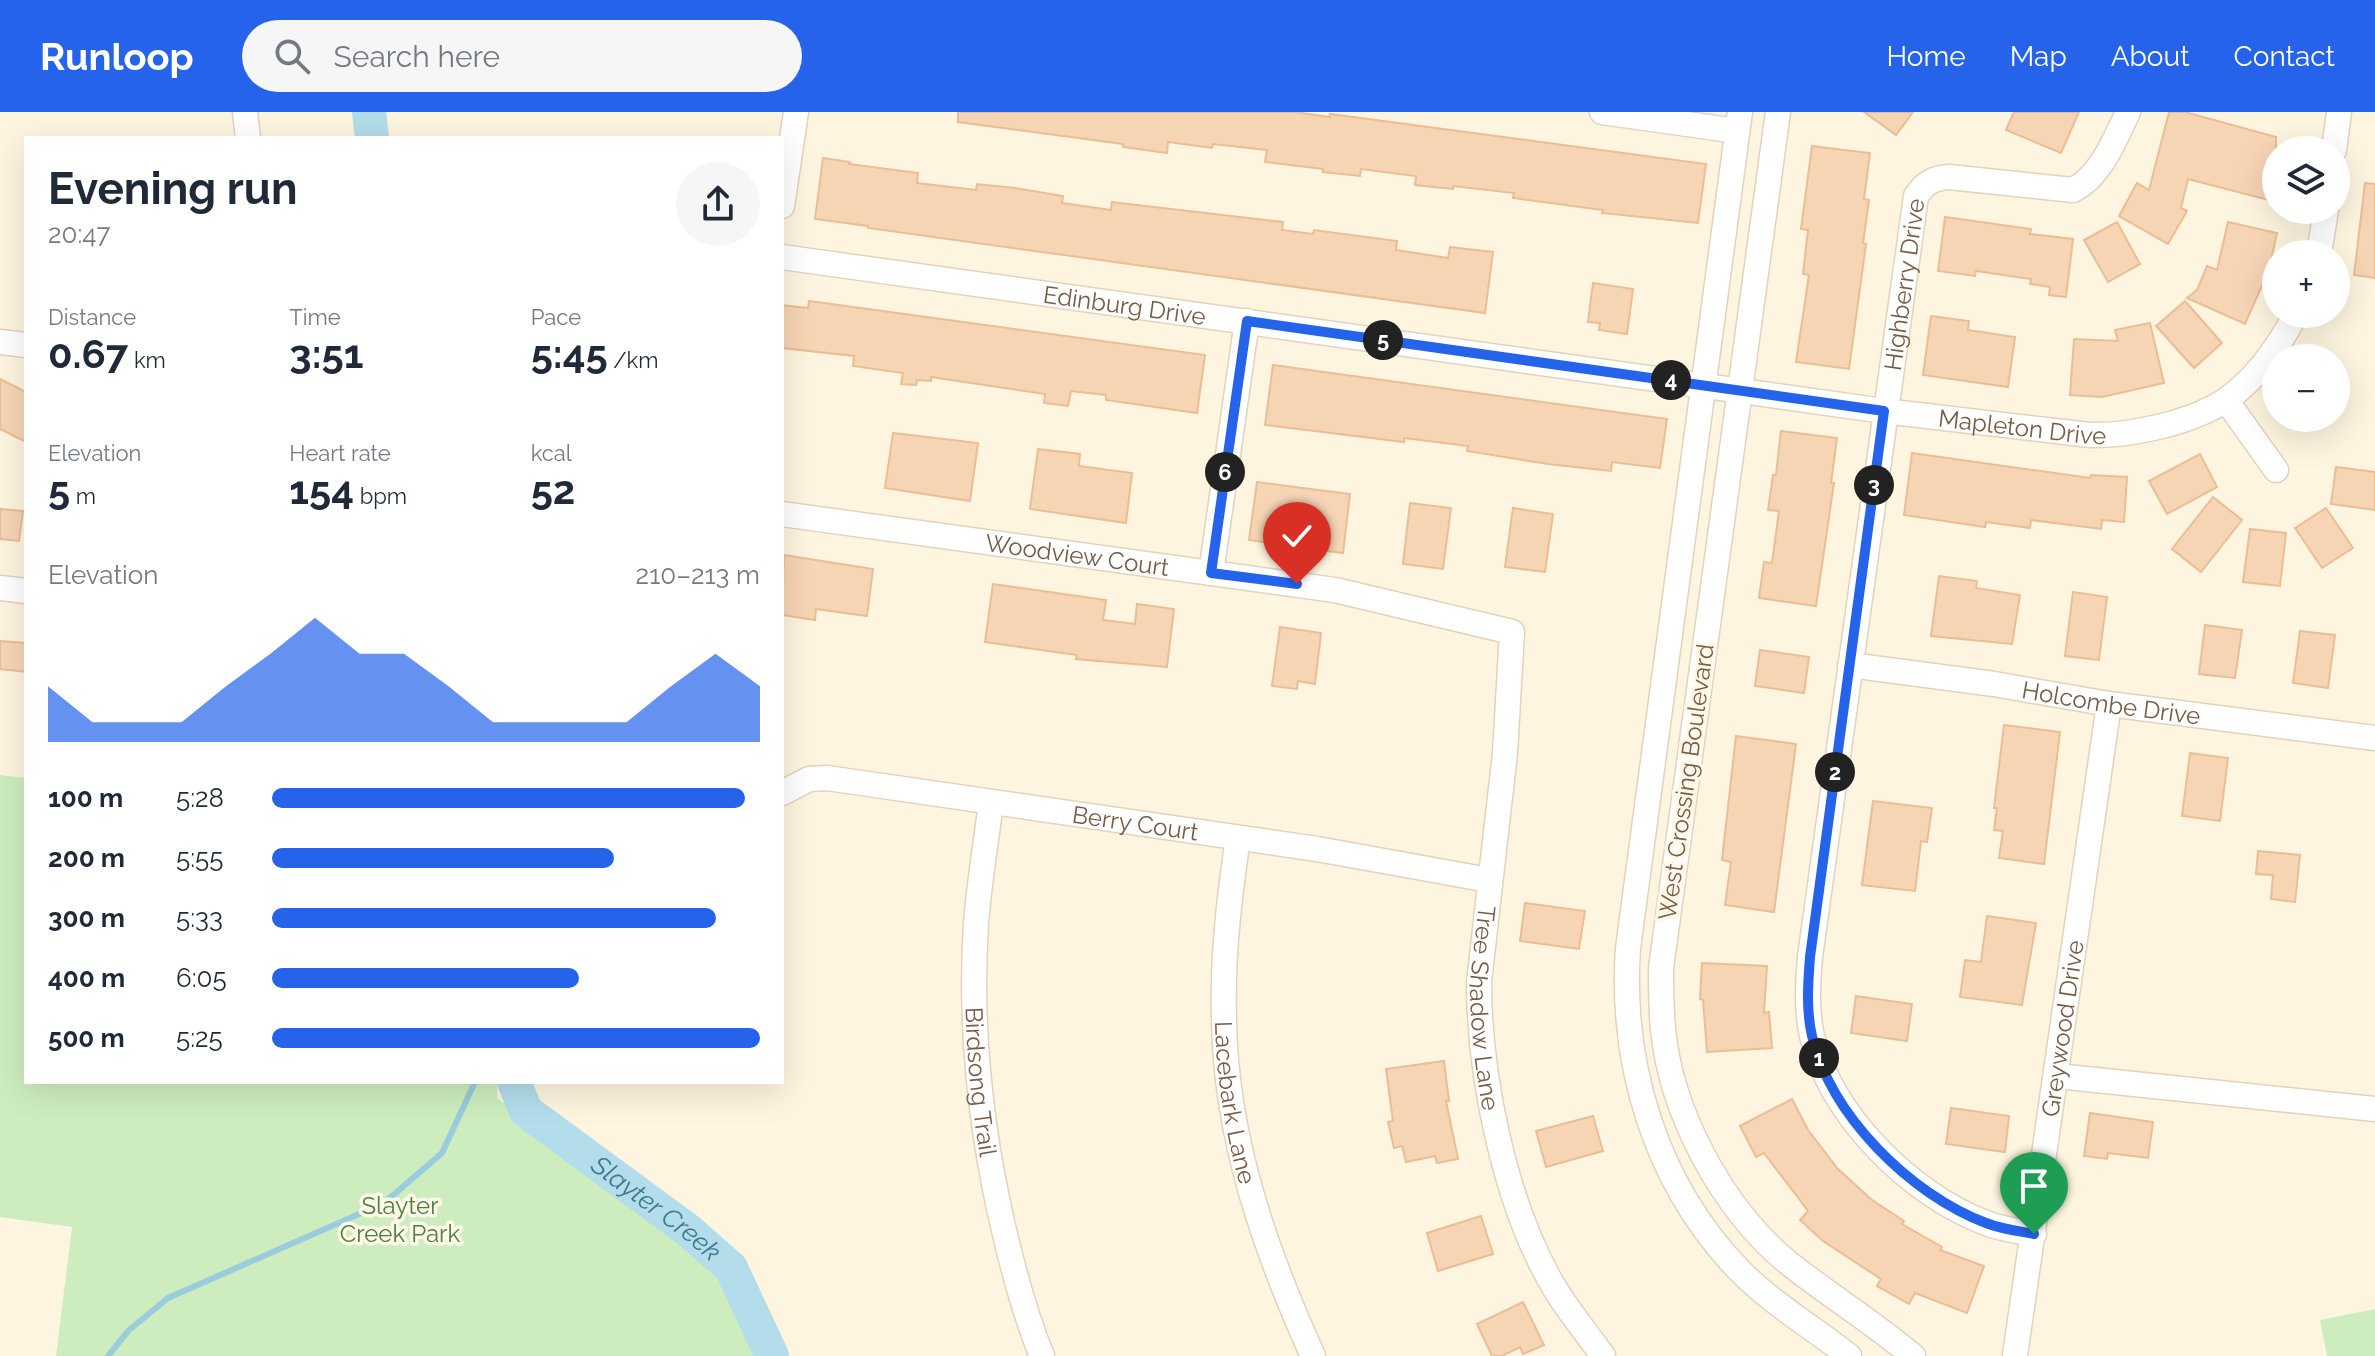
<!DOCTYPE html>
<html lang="en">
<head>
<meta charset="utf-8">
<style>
	:root { --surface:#fff; --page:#f6f6f7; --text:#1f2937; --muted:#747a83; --accent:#2563eb }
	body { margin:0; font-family:Raleway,sans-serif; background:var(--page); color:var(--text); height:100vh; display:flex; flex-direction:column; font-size:30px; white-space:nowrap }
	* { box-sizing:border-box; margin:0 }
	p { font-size:26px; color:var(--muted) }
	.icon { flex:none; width:44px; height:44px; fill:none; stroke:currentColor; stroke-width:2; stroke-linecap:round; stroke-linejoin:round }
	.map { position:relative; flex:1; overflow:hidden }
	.sheet { position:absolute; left:24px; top:24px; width:760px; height:948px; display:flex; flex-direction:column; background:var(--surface); border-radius:0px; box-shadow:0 8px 32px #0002 }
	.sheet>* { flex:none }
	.fabs { position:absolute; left:2262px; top:24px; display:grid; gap:16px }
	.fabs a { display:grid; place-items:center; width:88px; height:88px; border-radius:50%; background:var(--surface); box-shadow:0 8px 32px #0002; font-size:40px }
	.pin { position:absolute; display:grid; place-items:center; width:68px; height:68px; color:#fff; margin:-82px -34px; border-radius:50% 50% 50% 0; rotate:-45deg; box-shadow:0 0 8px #0007 }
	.pin .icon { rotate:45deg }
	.km { position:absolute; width:40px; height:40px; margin:-20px; border-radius:50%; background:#222; color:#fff; font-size:22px; line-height:40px; text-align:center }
	.round { display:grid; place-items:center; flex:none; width:84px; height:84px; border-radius:42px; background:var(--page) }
	.overview { display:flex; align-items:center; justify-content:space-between; height:136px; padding:0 24px }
	h1 { font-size:44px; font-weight:700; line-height:60px }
	.metrics { display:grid; grid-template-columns:repeat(3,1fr); gap:12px; height:136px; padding:8px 24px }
	.metrics div { display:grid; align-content:center }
	.metrics b { font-size:40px; font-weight:700 }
	.metrics small { font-size:22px; font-weight:400 }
	.metrics p { font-size:22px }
	.chart { height:224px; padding:16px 24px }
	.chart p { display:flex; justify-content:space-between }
	.chart svg { width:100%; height:144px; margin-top:8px; fill:var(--accent); opacity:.7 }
	ul { padding:0 24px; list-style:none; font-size:26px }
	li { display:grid; grid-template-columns:128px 96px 1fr; align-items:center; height:60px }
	li i { height:20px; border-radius:10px; background:var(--accent) }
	header { display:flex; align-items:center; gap:48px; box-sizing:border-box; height:112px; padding:0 40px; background:var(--accent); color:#fff }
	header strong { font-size:38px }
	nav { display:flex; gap:44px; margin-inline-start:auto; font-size:28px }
	.search { width:560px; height:72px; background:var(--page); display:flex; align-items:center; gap:20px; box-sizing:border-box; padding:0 28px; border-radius:44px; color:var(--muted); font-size:30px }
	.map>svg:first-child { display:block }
</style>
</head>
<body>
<header>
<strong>Runloop</strong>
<div class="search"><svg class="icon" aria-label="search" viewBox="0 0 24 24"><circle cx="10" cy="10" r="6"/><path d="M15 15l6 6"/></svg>Search here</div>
<nav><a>Home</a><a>Map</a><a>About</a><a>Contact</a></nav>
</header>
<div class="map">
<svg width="2375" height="1244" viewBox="0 0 2375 1244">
	<rect width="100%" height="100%" fill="#fef5e0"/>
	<g fill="#cdedbe">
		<polygon points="0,663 26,666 26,970 497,970 497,986 718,1151 760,1244 56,1244 72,1115 0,1105"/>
		<polygon points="2375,1197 2375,1244 2327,1244 2320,1208"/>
	</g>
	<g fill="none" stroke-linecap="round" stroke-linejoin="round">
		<polyline stroke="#99ccdc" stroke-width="6" points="108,1244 129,1218 168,1186 384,1091 442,1041 475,970"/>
		<g stroke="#b3ddea" stroke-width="34">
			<polyline points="369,0 372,26"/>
			<path id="s1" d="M514 970 526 999 689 1119 731 1156 772 1244"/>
		</g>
	</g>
	<g fill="#f6d5b5" stroke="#ebbd94" stroke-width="2">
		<polygon points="958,0 1295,0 1330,5 1330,2 1706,52 1698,111 1602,101 1603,98 1513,86 1514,81 1453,74 1453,77 1415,73 1416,64 1361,57 1360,64 1323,60 1323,57 1265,50 1267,38 1213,32 1212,36 1168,30 1167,41 1123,35 1123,32 958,10"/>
		<polygon points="1864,0 1913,0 1896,23"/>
		<polygon points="2014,0 2079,0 2061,41 2006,18"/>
		<polygon points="2169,0 2185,0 2276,25 2276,90 2188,67 2181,96 2187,99 2168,132 2119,104 2137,71 2149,78"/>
		<polygon points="1812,34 1870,41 1864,87 1869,88 1863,131 1866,132 1849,257 1796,250 1809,163 1803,162 1808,118 1801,117"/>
		<polygon points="823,46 850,50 849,52 918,61 917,71 976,78 977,72 1015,76 1063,84 1062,91 1111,98 1112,90 1283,110 1282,118 1313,122 1314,118 1397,129 1396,138 1448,146 1450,135 1493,140 1485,201 868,116 868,114 815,107"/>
		<polygon points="2365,71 2375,72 2375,166 2354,163"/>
		<polygon points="1945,105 2031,117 2030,122 2073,127 2066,185 2049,183 2050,175 2030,172 2031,167 1976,159 1975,164 1938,159"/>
		<polygon points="2117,110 2140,152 2108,170 2084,128"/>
		<polygon points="2228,110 2277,121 2269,158 2245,212 2187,186 2197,178 2207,154 2217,158"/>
		<polygon points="1593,171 1633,177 1627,222 1599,218 1600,211 1588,210"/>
		<polygon points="809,189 1205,243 1197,301 1106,288 1106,283 1071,279 1068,294 1044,291 1045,282 931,265 931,269 917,268 916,273 901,272 903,261 853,254 854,244 782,236 782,193 808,196"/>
		<polygon points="2185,189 2222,231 2194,256 2156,214"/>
		<polygon points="1931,204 1969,209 1968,218 2015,225 2008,275 1923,263"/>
		<polygon points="2150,211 2164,271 2102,285 2070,283 2074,227 2118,229 2115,218"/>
		<polygon points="1273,253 1667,307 1660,356 1612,350 1611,359 1548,352 1467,339 1468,334 1404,326 1404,330 1265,313"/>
		<polygon points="0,267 26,280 26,330 0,317"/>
		<polygon points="1781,319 1837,326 1831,371 1834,371 1816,494 1759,486 1764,450 1772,451 1779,399 1768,398 1773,363 1776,363"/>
		<polygon points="893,321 978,331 970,389 885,376"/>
		<polygon points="1038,337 1080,342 1079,354 1132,361 1126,411 1030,397"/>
		<polygon points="1912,341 2090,366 2091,363 2127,365 2124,410 2102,408 2101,417 2031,408 2030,416 1986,410 1985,415 1904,403"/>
		<polygon points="2200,342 2217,375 2167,402 2149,369"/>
		<polygon points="2336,355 2375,360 2375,398 2331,392"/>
		<polygon points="1257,370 1350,382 1343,441 1249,428"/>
		<polygon points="2213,385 2242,408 2201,460 2172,437"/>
		<polygon points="1410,391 1451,396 1443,457 1403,452"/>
		<polygon points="1513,396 1553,402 1545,460 1505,455"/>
		<polygon points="2326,396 2353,436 2322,456 2295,416"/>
		<polygon points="0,397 23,399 19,429 0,427"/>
		<polygon points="2250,417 2286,421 2280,474 2243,470"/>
		<polygon points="784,443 873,457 867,504 816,497 815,508 782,503"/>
		<polygon points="1939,464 1977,469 1976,476 2020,483 2012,532 1931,524"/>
		<polygon points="993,472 1106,488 1103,508 1135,512 1137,492 1174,497 1167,555 1076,547 1077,543 985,530"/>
		<polygon points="2073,480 2107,485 2099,548 2065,544"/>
		<polygon points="2205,513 2242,518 2235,566 2199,562"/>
		<polygon points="1280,515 1321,521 1315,572 1298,569 1297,577 1272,574"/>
		<polygon points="2300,519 2335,523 2328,576 2293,571"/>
		<polygon points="0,529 26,531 26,560 0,557"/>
		<polygon points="1760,538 1809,545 1804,581 1755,574"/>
		<polygon points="2004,613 2060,620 2044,752 1999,746 2003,719 1994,718 1997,696 1994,696"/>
		<polygon points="1736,624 1796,632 1774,800 1725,793 1731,750 1722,748"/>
		<polygon points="2190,641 2228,646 2220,709 2182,704"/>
		<polygon points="1873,689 1932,696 1927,730 1921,729 1915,779 1862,773"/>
		<polygon points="2258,739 2300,743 2295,790 2271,787 2273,763 2256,762"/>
		<polygon points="1525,791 1585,799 1579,837 1520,829"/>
		<polygon points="1987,804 2036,811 2022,893 1960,885 1965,848 1981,850"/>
		<polygon points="1702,851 1767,854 1764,901 1769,900 1772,936 1707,940 1703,888 1700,887"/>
		<polygon points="1856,884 1912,892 1907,929 1851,921"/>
		<polygon points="1444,949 1449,989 1446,989 1458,1047 1437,1051 1435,1044 1406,1050 1402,1034 1394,1036 1388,1010 1393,1009 1386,957"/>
		<polygon points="1792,987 1808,1018 1838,1057 1872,1088 1904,1109 1902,1112 1942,1135 1940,1138 1984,1154 1967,1201 1915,1181 1909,1192 1877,1174 1881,1167 1823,1129 1800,1108 1808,1099 1764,1041 1756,1045 1740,1014"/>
		<polygon points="1951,996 2009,1004 2005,1040 1946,1032"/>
		<polygon points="2090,1001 2153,1010 2148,1046 2108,1041 2107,1047 2084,1044"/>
		<polygon points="1593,1004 1603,1039 1546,1055 1536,1019"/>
		<polygon points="1481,1104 1493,1142 1438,1159 1427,1121"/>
		<polygon points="1523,1190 1544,1233 1523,1242 1520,1235 1502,1244 1492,1244 1477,1212"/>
	</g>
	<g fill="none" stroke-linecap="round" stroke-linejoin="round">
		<g stroke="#e3d2bc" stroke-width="27">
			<g id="minor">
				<polyline points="245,0 248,26"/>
				<polyline points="1602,0 1737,19"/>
				<path d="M1740 0 1628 836C1620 954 1656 1071 1738 1157 1771 1191 1812 1215 1849 1244"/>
				<path d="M1778 0 1661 856C1661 876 1661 897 1663 917 1671 1001 1722 1095 1786 1149 1827 1182 1873 1210 1913 1244"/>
				<polyline points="2334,38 2339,0"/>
				<polyline points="782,94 796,0"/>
				<polyline points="2319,142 2326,98"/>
				<path id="s2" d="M782 145 1884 299 2090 323C2131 324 2191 311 2226 288 2256 267 2279 234 2296 202"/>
				<polyline points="0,230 26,233"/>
				<polyline points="2226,288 2276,358"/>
				<path id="s3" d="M782 402 1335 478 1512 520 1505 641 1479 870C1479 964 1505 1093 1554 1175 1568 1199 1587 1221 1603 1244"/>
				<polyline points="1211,461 1247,209"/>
				<polyline points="0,476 26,479"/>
				<path id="s4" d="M1850 553 1994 572 2109 592 2375 626"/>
				<path id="s5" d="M782 681 809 667 827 666 1317 737 1489 768"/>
				<path id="s6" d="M991 691C986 731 979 771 976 812 969 922 982 1032 1009 1139 1018 1175 1028 1210 1042 1244"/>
				<path id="s7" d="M1238 726C1229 787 1222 847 1224 909 1226 1027 1265 1138 1313 1244"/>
				<polyline points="2057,964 2375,997"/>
				<path id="s8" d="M2034 1122C2018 1119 2001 1117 1986 1111 1910 1082 1831 1004 1812 924 1806 898 1808 871 1810 845L1916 84C1925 71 1933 66 1949 65L2073 78C2101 64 2115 27 2128 0"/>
				<path id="s9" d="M2015 1243 2109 592"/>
			</g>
		</g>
		<use href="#minor" stroke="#fff" stroke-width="24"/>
	</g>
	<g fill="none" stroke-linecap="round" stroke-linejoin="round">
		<g stroke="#fff" stroke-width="16">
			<path id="route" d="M1297 472 1211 461 1247 209 1884 299 1810 845C1808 871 1806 898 1812 924 1831 1004 1910 1082 1986 1111 2001 1117 2018 1119 2034 1122"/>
		</g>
		<use href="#route" stroke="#2563eb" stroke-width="10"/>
	</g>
	<g text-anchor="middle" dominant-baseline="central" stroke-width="7" stroke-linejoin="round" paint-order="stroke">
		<g font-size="24" fill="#785b45" stroke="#fff8e9">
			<text stroke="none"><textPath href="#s8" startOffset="1072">Highberry Drive</textPath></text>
			<text stroke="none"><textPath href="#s2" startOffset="346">Edinburg Drive</textPath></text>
			<text stroke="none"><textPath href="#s2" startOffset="1252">Mapleton Drive</textPath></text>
			<text stroke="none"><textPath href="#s3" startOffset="298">Woodview Court</textPath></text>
			<text stroke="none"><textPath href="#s4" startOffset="264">Holcombe Drive</textPath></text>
			<text transform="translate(1686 670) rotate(-82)">West Crossing Boulevard</text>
			<text stroke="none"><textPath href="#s5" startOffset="360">Berry Court</textPath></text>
			<text stroke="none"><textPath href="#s3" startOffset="1118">Tree Shadow Lane</textPath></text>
			<text stroke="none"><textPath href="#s9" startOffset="330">Greywood Drive</textPath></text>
			<text stroke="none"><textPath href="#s6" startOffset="280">Birdsong Trail</textPath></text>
			<text stroke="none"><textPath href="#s7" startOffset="266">Lacebark Lane</textPath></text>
		</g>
		<g font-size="24" fill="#4a7f3c" stroke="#fff8e9">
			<text x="400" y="1093">Slayter<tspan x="400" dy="28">Creek Park</tspan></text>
		</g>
		<g font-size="26" font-style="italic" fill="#3c7a8e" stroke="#fff8e9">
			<text stroke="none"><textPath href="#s1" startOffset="194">Slayter Creek</textPath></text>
		</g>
	</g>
</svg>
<div class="fabs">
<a><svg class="icon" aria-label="layers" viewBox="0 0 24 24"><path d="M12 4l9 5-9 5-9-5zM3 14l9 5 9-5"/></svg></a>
<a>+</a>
<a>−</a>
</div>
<div class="pin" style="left:2034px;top:1122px;background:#1e9e55"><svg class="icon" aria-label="arrive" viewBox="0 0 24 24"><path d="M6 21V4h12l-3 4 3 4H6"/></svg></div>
<div class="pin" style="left:1297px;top:472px;background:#d93025"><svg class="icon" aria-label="check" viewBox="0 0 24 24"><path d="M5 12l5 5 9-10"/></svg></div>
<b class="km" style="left:1819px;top:946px">1</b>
<b class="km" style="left:1835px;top:660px">2</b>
<b class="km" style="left:1874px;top:373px">3</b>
<b class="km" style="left:1671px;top:268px">4</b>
<b class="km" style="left:1383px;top:228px">5</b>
<b class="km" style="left:1225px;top:360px">6</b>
<section class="sheet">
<div class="overview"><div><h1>Evening run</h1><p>20:47</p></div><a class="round"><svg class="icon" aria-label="share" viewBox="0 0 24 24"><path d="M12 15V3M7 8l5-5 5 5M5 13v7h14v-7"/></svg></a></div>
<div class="metrics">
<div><p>Distance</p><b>0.67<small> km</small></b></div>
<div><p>Time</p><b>3:51</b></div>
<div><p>Pace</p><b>5:45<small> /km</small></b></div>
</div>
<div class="metrics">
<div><p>Elevation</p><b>5<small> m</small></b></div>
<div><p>Heart rate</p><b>154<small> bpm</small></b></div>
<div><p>kcal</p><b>52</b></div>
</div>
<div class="chart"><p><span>Elevation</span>210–213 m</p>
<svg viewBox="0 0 160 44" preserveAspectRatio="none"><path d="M0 44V27L10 38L20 38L30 38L40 27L50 17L60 6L70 17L80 17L90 27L100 38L110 38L120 38L130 38L140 27L150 17L160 27V44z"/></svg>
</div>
<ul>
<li><b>100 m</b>5:28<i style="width:97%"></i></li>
<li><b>200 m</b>5:55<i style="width:70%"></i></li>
<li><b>300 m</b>5:33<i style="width:91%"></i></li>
<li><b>400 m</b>6:05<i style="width:63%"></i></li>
<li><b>500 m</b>5:25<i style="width:100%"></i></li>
</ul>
</section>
</div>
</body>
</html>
